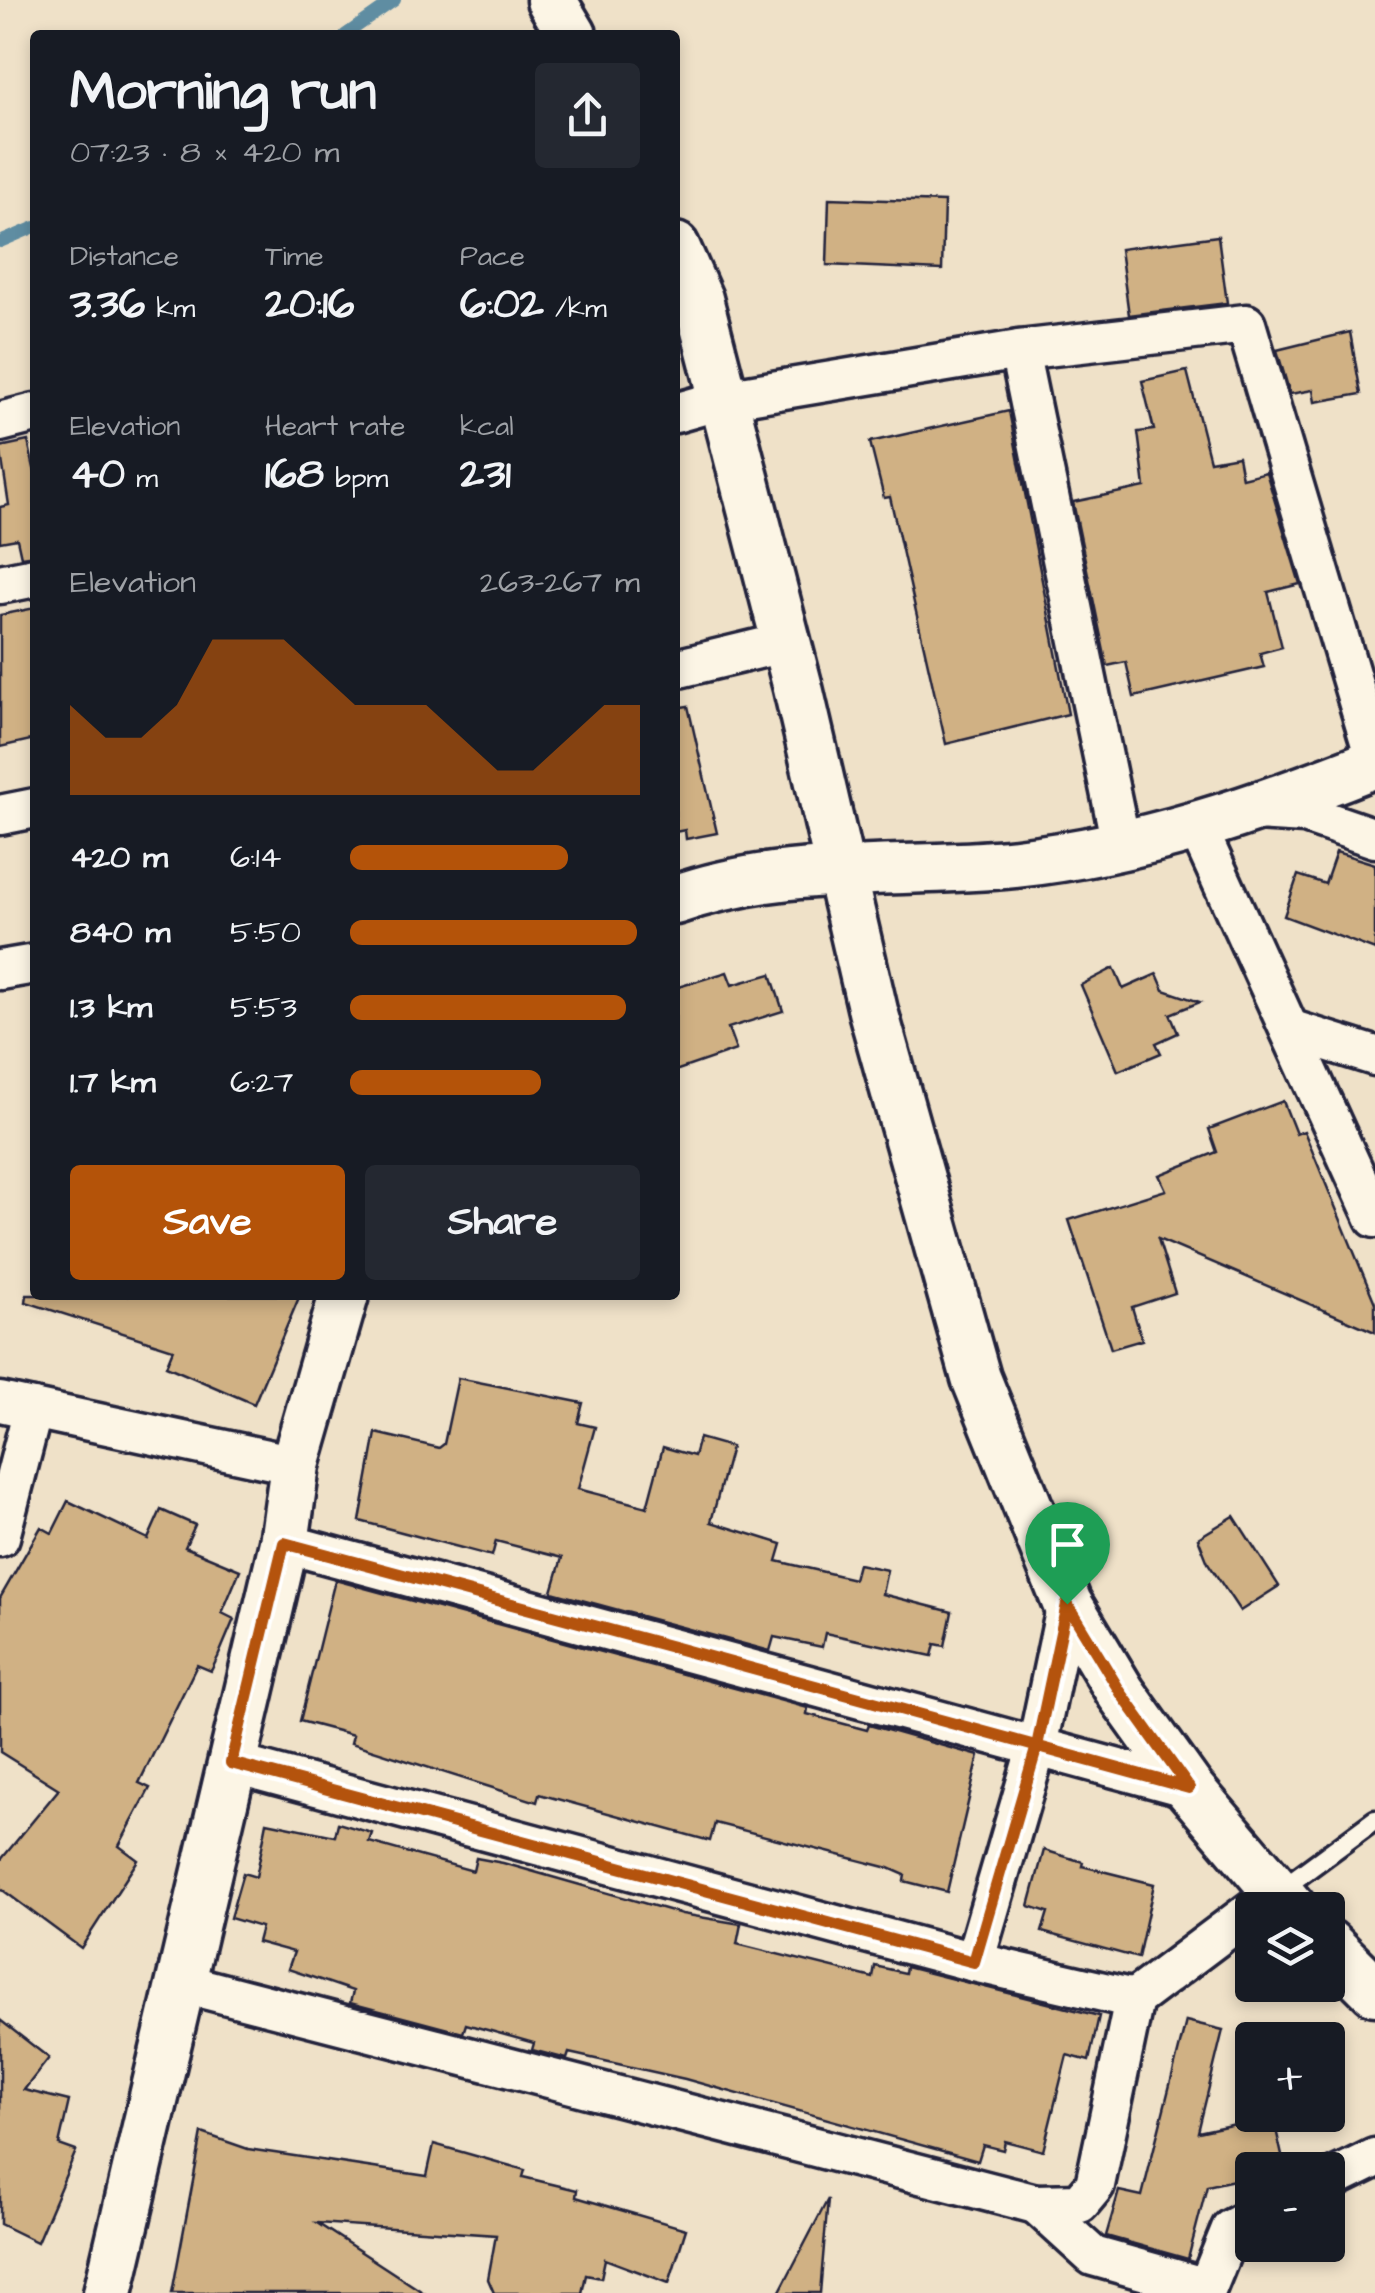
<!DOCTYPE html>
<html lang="en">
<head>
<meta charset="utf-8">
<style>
	:root { --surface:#171b24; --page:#242831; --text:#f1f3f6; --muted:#9ea1a6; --accent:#b45309 }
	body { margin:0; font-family:"Architects Daughter",sans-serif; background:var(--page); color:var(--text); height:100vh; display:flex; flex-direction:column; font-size:38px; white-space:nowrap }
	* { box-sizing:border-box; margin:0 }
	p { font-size:32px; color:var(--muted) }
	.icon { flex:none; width:55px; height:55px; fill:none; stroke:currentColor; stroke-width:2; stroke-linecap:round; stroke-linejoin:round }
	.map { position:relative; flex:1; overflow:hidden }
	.panel { position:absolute; left:30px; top:30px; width:650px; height:1270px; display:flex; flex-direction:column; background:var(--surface); border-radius:10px; box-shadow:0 5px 15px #0003 }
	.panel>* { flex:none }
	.buttons { position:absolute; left:1235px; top:1892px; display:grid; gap:20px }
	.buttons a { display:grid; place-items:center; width:110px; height:110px; border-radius:10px; background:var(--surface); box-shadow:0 5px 15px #0003; font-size:50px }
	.pin { position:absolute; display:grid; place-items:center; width:85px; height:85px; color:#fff; margin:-102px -42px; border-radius:50% 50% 50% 0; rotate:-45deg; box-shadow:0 0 10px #0007 }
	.pin .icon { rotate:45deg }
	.round { display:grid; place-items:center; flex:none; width:105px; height:105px; border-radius:10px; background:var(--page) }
	.summary { display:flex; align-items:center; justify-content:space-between; height:170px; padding:0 40px }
	h1 { font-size:55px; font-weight:700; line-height:75px }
	.stats { display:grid; grid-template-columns:repeat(3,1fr); gap:15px; height:170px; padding:10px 40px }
	.stats div { display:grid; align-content:center }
	.stats b { font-size:42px; font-weight:700 }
	.stats small { font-size:28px; font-weight:400 }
	.stats p { font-size:28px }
	.chart { height:280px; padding:20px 40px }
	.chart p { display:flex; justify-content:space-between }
	.chart svg { width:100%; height:180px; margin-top:10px; fill:var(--accent); opacity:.7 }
	.button { display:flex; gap:20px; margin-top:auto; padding:20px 40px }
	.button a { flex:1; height:115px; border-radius:10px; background:var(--accent); color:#fff; font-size:40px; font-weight:700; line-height:115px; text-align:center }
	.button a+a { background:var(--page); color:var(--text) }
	ul { padding:0 40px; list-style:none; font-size:32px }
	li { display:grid; grid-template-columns:160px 120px 1fr; align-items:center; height:75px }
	li i { height:25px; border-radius:12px; background:var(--accent) }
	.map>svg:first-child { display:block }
</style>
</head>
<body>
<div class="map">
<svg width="1375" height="2293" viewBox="0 0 1375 2293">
	<rect width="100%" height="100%" fill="#efe1c8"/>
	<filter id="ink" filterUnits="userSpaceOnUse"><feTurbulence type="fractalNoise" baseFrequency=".01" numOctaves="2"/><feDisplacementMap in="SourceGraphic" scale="20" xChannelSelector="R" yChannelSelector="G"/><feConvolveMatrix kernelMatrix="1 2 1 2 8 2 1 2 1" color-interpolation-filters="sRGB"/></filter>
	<g filter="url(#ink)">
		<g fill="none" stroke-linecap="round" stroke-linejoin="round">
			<g stroke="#5f8da2" stroke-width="12">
				<polyline points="345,35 395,0"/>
				<polyline points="0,242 35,227"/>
			</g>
		</g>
		<g fill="#d0b184" stroke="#22223b" stroke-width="2.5">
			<polygon points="829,198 944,202 942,270 827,265"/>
			<polygon points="1218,236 1227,303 1129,315 1120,249"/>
			<polygon points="1350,332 1361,394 1315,402 1313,390 1290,394 1277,350"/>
			<polygon points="1187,371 1210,461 1238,456 1242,478 1266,472 1300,584 1268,592 1282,647 1260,653 1264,667 1134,697 1126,662 1107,666 1073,502 1145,487 1138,432 1154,430 1142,381"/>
			<polygon points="1009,411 1068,714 946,744 890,497 884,498 870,442"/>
			<polygon points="28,441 35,473 35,555 21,557 17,539 0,542 0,507 9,505 0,447"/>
			<polygon points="35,608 35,739 0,747 0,615"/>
			<polygon points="688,706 717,833 686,839 685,830 675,832 675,708"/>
			<polygon points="1336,852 1375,864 1375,950 1284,916 1298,875 1325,884"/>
			<polygon points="1114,968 1123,989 1157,974 1164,990 1200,1002 1170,1014 1178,1033 1156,1043 1161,1053 1118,1071 1081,985"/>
			<polygon points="727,972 732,985 771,974 783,1011 728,1028 736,1050 675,1071 675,988"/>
			<polygon points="1283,1101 1296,1134 1304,1131 1375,1303 1375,1332 1158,1239 1175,1293 1132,1307 1142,1340 1111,1349 1069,1220 1166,1190 1159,1175 1217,1152 1209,1129"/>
			<polygon points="27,1295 300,1295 254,1404 166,1366 173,1349 26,1302"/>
			<polygon points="458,1378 583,1403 578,1423 595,1427 578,1489 647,1507 663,1447 694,1456 699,1438 731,1447 711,1522 782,1544 777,1561 854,1579 858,1564 887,1570 882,1594 952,1612 945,1646 935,1644 932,1656 825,1633 822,1647 774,1637 770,1651 552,1592 562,1558 496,1541 492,1556 360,1521 376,1433 439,1448 444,1444"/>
			<polygon points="68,1501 148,1539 161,1510 195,1525 185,1547 240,1570 222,1613 234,1619 218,1657 211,1671 197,1665 139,1783 150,1788 119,1846 138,1860 81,1948 0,1888 0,1861 59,1789 0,1752 0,1598 41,1527 52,1533"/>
			<polygon points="1234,1516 1279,1586 1240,1611 1208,1563 1198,1538"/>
			<polygon points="335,1580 808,1708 807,1714 867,1730 869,1725 979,1756 947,1892 904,1881 905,1875 889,1868 715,1823 710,1841 539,1794 537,1802 351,1743 353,1735 300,1721"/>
			<polygon points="267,1822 335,1836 338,1823 372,1833 369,1842 473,1871 476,1858 503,1863 682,1914 741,1924 737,1944 873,1978 875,1966 905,1973 906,1967 1099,2016 1089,2061 1067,2055 1043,2151 1005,2141 1003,2150 983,2145 978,2161 685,2079 569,2053 567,2059 532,2050 534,2043 466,2024 463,2033 350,2003 353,1991 288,1969 294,1952 257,1942 261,1927 230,1918 243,1873 256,1877"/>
			<polygon points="1044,1850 1083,1862 1082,1866 1154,1884 1138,1958 1042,1932 1048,1912 1029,1906"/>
			<polygon points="0,2020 49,2058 24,2090 69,2101 59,2145 76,2151 37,2242 0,2224"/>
			<polygon points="1186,2021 1223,2030 1198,2132 1273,2116 1285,2169 1252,2170 1252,2176 1207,2186 1188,2259 1106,2236 1119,2191 1142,2196"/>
			<polygon points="202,2133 248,2149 427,2176 434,2144 525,2170 523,2177 577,2190 576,2197 686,2229 669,2283 605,2259 601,2278 586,2275 582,2293 494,2293 488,2279 496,2235 317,2223 424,2293 172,2293"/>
			<polygon points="828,2199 820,2293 779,2293"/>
		</g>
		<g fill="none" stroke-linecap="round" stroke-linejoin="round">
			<g stroke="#22223b" stroke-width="25">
				<polyline id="service" points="1280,1890 1375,1820"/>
			</g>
			<g stroke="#22223b" stroke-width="45">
				<g id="minor">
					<polyline points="1019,350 1122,849"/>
					<polyline points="675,413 724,399 1019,350 1246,324 1375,758"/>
					<polyline points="0,422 35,413"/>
					<polyline points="0,584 35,577"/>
					<polyline points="675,669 787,642"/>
					<polyline points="1257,811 1305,814 1375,838"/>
					<polyline points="0,815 35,808"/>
					<polyline points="1197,827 1375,1218"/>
					<polyline points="0,970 35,964"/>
					<polyline points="1292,1030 1375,1056"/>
					<polyline points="0,1402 295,1465"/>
					<polyline points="0,1537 33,1409"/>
					<polyline points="284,1543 1189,1788"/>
					<polyline points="231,1763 974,1962 1134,1999"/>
					<polyline points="974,1962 1037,1746 1067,1603"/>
					<polyline points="178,1982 1036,2204 1080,2203 1095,2185 1134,1999 1275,1893"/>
					<polyline points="1328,2181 1375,2158"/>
					<polyline points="1036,2204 1093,2256 1207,2288 1231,2229 1252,2218"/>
				</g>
			</g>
			<g stroke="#22223b" stroke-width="55">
				<g id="tertiary">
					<polyline points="551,0 572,35"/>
					<polyline points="675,247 698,299 798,688 873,1011 976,1378 1067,1603 1121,1693 1189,1788 1293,1910"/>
					<path d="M675 900C787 860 901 875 1016 863 1142 849 1257 810 1375 763"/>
					<polyline points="1328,1944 1375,1991"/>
					<polyline points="108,2293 284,1543 295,1465 344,1295"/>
				</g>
			</g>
			<use href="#service" stroke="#fcf5e5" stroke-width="18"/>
			<use href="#minor" stroke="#fcf5e5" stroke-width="38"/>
			<use href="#tertiary" stroke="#fcf5e5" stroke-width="48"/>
		</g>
	</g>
	<g fill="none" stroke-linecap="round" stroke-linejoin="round" filter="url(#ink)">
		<g stroke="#fff" stroke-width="20">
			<path id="route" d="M1067 1604 1037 1746 974 1962 231 1763 284 1543C586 1623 888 1705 1189 1788L1121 1693 1067 1604"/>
		</g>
		<use href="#route" stroke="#b45309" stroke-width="12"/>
	</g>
</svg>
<div class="buttons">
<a><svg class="icon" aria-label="layers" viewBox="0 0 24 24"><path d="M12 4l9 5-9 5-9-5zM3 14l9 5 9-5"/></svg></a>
<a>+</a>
<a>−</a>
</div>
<div class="pin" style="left:1067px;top:1604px;background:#1e9e55"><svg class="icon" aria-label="arrive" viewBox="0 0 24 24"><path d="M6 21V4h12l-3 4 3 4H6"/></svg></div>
<section class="panel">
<div class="summary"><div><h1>Morning run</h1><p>07:23 · 8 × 420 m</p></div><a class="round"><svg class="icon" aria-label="share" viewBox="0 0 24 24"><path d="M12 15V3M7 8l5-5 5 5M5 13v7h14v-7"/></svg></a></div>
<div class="stats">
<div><p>Distance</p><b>3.36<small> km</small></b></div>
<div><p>Time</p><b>20:16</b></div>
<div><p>Pace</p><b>6:02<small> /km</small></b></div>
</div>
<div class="stats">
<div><p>Elevation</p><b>40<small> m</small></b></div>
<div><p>Heart rate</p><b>168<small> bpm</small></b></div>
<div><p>kcal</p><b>231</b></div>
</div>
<div class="chart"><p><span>Elevation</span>263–267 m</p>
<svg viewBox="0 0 160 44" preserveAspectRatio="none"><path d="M0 44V22L10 30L20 30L30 22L40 6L50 6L60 6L70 14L80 22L90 22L100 22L110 30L120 38L130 38L140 30L150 22L160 22V44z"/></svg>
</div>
<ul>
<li><b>420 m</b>6:14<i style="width:75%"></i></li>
<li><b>840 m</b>5:50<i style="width:99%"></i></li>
<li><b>1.3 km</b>5:53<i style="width:95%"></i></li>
<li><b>1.7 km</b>6:27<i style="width:66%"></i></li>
</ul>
<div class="button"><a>Save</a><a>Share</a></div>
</section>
</div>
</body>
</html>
